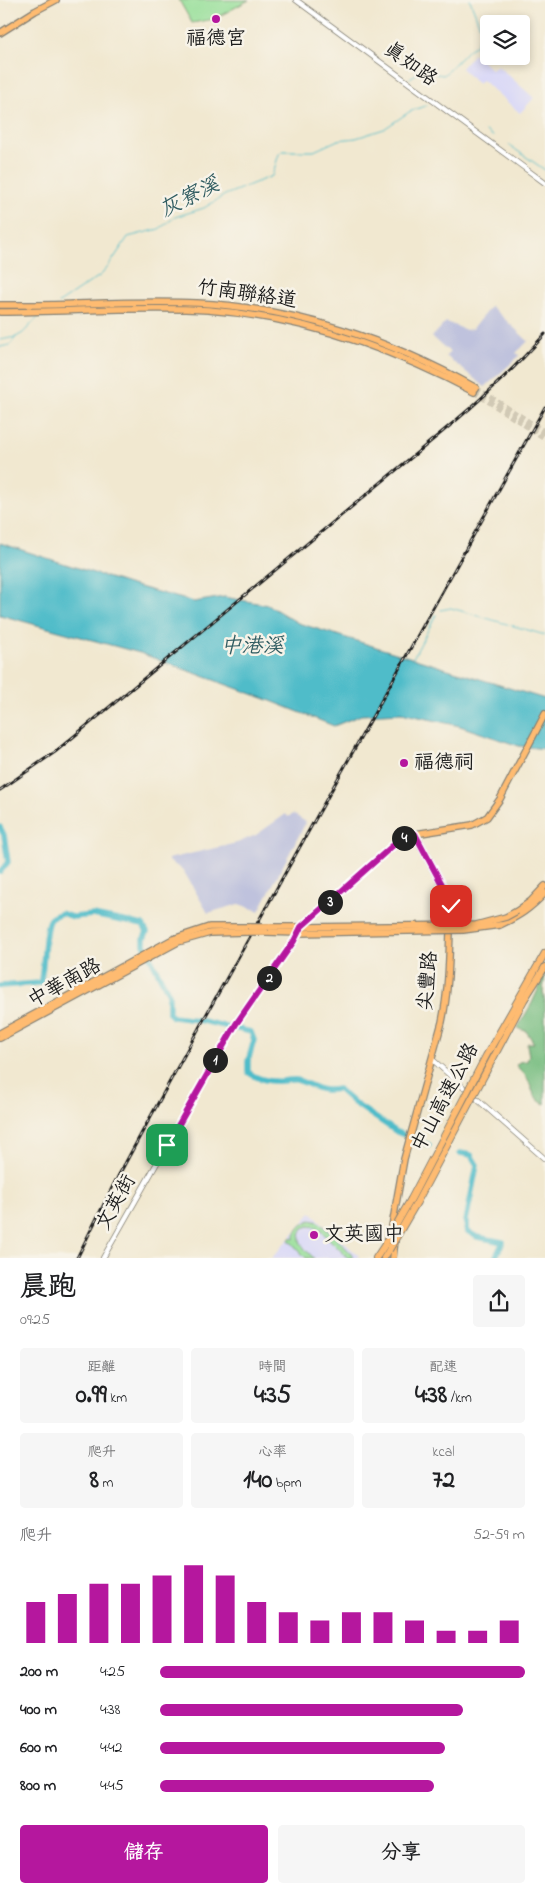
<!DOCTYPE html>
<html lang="zh-TW">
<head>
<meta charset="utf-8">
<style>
	:root { --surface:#fff; --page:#f6f6f6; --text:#202124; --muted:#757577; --accent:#b5179e }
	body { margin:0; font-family:"Indie Flower","LXGW WenKai TC",sans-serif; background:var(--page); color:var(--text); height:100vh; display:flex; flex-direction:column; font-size:19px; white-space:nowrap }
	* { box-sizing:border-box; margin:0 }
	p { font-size:16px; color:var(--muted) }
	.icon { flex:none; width:28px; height:28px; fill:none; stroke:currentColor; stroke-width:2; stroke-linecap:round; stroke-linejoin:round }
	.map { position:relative; height:1258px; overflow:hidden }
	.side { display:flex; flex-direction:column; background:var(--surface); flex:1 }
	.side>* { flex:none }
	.tools { position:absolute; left:480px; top:15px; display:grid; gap:10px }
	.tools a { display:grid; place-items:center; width:50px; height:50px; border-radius:5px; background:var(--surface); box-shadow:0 2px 8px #0003; font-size:25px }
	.pin { position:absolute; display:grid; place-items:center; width:42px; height:42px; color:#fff; margin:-21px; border-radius:10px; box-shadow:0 2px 8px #0006 }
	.km { position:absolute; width:25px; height:25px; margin:-12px; border-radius:50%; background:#222; color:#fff; font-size:14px; line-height:25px; text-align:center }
	.round { display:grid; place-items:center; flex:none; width:52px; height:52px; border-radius:5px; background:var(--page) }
	.summary { display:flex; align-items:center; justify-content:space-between; height:85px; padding:0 20px }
	h1 { font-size:28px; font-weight:700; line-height:38px }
	.stats { display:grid; grid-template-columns:repeat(3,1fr); gap:8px; height:85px; padding:5px 20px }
	.stats div { display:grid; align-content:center; border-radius:5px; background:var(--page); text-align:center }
	.stats b { font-size:25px; font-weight:700 }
	.stats small { font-size:14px; font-weight:400 }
	.stats p { font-size:14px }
	.chart { height:140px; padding:10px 20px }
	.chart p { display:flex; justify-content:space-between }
	.chart svg { width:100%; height:90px; margin-top:5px; stroke:var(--accent); stroke-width:6 }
	.cta { display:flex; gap:10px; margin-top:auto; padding:10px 20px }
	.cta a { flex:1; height:58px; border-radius:5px; background:var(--accent); color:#fff; font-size:20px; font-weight:700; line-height:58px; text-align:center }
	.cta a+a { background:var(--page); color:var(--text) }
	ul { padding:0 20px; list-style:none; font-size:16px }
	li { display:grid; grid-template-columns:80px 60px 1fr; align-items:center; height:38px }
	li i { height:12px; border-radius:6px; background:var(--accent) }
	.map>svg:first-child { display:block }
</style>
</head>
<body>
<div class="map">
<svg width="545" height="1258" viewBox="0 0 545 1258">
	<rect width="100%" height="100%" fill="#f7f3e8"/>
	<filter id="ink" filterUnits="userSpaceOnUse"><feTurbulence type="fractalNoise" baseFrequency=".02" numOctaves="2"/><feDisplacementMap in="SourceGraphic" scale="10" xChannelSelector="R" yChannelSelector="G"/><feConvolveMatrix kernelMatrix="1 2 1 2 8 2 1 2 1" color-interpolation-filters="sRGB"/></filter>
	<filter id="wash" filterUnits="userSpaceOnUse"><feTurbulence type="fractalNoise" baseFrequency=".0096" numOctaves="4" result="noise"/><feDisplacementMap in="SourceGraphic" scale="20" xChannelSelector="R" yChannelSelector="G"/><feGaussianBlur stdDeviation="1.12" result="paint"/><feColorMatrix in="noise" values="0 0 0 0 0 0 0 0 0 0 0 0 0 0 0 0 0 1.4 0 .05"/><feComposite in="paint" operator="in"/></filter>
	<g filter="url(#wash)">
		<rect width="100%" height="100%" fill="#f1e8d0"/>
		<g fill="#d8d7f8">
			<polygon points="474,54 492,70 497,65 534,98 520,113 482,80 478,84 461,68"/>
			<polygon points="311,1213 359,1256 357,1258 272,1258"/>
		</g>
		<g fill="#bfc2dd">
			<polygon points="491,306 528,341 516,353 519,355 517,358 485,387 446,356 450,352 432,337 446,322 466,330 472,329"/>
			<polygon points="286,814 288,817 293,814 306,822 259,911 239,904 208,913 183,870 170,862 168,859 237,843 256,835"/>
		</g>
		<g fill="#97df9a" stroke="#5a7e5b">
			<polygon points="179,0 249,0 214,19 192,23"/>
			<path d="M311 1220 319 1222 351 1253 353 1258H348L317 1227 309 1226 303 1228C295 1242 304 1248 314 1258H306L289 1240 291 1237 294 1239C296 1229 301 1224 311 1220Z"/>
		</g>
		<path fill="#79be82" stroke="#4a6d4f" d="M545 974 543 992 545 1001V1104C533 1100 532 1087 527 1078 524 1073 519 1069 516 1065L519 1062 527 1061 529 1056 527 1045 528 1043H534L526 1031 519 1029 518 1027 532 1003Z"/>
		<polygon fill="#4fbcc9" stroke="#366c72" points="0,543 128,584 194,602 224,597 268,605 298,623 545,699 545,749 519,746 460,726 401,713 361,715 334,726 271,701 140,653 0,615"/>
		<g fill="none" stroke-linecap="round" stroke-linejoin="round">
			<g stroke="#4fbcc9" stroke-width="1">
				<polyline points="410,78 419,72 428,69 436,74 444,75 468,50 476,45 481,32 480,26 470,0"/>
				<polyline points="486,131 493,136"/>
				<polyline points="509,145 545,170"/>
				<polyline points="59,303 101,275 108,267 128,237 159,229 175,217 204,208 225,195 272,176 279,154 282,151 314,151 338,140 356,138 384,129 409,112 427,105"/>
				<polyline points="0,340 16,337"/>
				<polyline points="0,347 10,345 16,337 23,333 41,314"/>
				<polyline points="441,610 451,608 545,635"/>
				<polyline points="413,658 436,615"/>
			</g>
			<g stroke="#4fbcc9" stroke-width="5.5">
				<polyline points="0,827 4,835 8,862 0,872"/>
				<path d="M0 986 40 983C45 968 43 928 50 919 53 916 57 915 61 913L73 917 93 915 143 925 147 932 144 938V945L169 994V1013L173 1017 198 1020 251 1032 254 1040 248 1061V1072C257 1079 270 1082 281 1081 287 1081 292 1079 297 1080 314 1085 319 1093 338 1089L354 1103 397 1132 429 1145"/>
				<polyline points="460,1153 471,1155 477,1165 466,1221 467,1231 477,1237 503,1242 495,1258"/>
			</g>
		</g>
	</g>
	<g filter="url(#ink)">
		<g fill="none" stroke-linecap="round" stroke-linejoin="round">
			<g stroke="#d1c9b5" stroke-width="5.5" stroke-dasharray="5.5 3" stroke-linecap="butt">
				<polyline points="476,388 545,432"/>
				<polyline points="474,392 545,438"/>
			</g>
			<g stroke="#868276" stroke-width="6">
				<g id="minor">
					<polyline points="296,0 545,183"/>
					<polyline points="433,1060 463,1087"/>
					<polyline points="478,1100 545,1159"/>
					<polyline points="103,1258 236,1024 295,941 301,927 398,841 407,836 415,834"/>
				</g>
			</g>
			<g stroke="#868276" stroke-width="8">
				<g id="major">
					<polyline points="0,33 35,11 56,0"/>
					<path d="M0 305C65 306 131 300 197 303 295 308 391 340 476 388"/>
					<path d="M0 312C69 312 139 306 208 310 302 317 391 348 474 392"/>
					<polyline points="517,911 531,901 545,886"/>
					<path d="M500 925C519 916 530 909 545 893"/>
					<polyline points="269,927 301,927"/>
					<polyline points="266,932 298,933"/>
					<polyline points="0,1033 173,939 209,927 250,927"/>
					<polyline points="0,1038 178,942 210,933 247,932"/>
					<path d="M391 1232 404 1159 442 1022C450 984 449 944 451 906L449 898 415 834 472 825 487 817 500 799 545 714"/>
					<polyline points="393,1258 395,1241"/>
				</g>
			</g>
			<g stroke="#868276" stroke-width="8">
				<g id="highway">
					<polyline points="411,1199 486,1056 545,953"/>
					<polyline points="417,1202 524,1000 545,967"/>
					<polyline points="376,1258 384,1246"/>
					<polyline points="384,1258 389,1250"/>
				</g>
			</g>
			<use href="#minor" stroke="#fff" stroke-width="4.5"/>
			<use href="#major" stroke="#febb71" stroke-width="5.5"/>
			<use href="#highway" stroke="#febb71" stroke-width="6"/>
			<g stroke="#1c1c1c" stroke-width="3">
				<g id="rail">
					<path d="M0 790 55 752 453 423C486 395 517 366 545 334"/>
					<polyline points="77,1258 115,1182 205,1017 545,407"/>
				</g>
			</g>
			<use href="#rail" stroke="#f7f3e8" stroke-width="1" stroke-dasharray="4" stroke-linecap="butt"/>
			<g stroke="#868276" stroke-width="8" stroke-linecap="butt">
				<g id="major-bridge">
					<polyline points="250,927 269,927"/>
					<polyline points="301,927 476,925 506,917 517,911"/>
					<polyline points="247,932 266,932"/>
					<polyline points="298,933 463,930 500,925"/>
				</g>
			</g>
			<g stroke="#868276" stroke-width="8" stroke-linecap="butt">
				<g id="highway-bridge">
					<polyline points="384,1246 411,1199"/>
					<polyline points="389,1250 417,1202"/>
				</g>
			</g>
			<use href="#major-bridge" stroke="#febb71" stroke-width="5.5"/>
			<use href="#highway-bridge" stroke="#febb71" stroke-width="6"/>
		</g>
	</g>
	<g fill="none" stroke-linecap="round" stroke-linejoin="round" filter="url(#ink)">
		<g stroke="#fff" stroke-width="10">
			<polyline id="route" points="167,1145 236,1024 294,941 301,927 398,841 415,834 446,892 451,906"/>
		</g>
		<use href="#route" stroke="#b5179e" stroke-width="6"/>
	</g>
	<g fill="#b5179e" stroke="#f7f3e8" stroke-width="2">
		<circle cx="216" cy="19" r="5"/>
		<circle cx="404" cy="763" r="5"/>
		<circle cx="314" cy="1235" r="5"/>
	</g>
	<g text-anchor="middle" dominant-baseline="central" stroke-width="5" stroke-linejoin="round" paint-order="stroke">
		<g font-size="20" fill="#1c1c1c" stroke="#f7f3e8" text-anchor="start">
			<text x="216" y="39" text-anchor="middle">福德宮</text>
			<text x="414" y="763">福德祠</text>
			<text x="324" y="1235">文英國中</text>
		</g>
		<g font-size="20" fill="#1c1c1c" stroke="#f7f3e8">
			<text transform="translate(410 65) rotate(36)">真如路</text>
			<text transform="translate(247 295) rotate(8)">竹南聯絡道</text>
			<text transform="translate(429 981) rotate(-85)">尖豐路</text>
			<text transform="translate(65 984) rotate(-29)">中華南路</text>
			<text transform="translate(446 1098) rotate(-62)">中山高速公路</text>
			<text transform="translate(117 1203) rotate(-61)">文英街</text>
		</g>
		<g font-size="21" font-style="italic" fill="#305c61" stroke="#f7f3e8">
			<text transform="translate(190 198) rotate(-27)">灰寮溪</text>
			<text x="252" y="647">中港溪</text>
		</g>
	</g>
</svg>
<div class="tools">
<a><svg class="icon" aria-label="layers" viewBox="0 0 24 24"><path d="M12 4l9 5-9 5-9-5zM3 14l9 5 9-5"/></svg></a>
</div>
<div class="pin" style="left:167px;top:1145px;background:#1e9e55"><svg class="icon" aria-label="arrive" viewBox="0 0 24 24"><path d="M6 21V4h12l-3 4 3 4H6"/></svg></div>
<div class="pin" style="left:451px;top:906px;background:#d93025"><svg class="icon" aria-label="check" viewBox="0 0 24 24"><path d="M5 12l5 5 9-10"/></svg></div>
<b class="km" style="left:215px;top:1060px">1</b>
<b class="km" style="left:269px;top:978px">2</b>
<b class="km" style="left:330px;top:902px">3</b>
<b class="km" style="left:404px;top:838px">4</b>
</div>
<section class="side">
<div class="summary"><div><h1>晨跑</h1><p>09:25</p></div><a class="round"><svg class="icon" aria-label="share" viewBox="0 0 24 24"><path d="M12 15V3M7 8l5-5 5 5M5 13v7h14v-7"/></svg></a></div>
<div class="stats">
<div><p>距離</p><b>0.99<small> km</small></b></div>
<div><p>時間</p><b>4:35</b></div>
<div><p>配速</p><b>4:38<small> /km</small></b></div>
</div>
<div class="stats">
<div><p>爬升</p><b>8<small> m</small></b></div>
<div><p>心率</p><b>140<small> bpm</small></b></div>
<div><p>kcal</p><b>72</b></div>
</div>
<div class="chart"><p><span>爬升</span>52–59 m</p>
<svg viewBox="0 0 160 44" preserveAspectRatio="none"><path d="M5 44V24M15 44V20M25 44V15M35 44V15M45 44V11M55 44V6M65 44V11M75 44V24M85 44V29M95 44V33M105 44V29M115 44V29M125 44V33M135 44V38M145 44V38M155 44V33"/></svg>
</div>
<ul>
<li><b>200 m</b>4:25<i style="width:100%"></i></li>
<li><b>400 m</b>4:38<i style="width:83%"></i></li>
<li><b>600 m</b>4:42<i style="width:78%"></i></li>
<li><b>800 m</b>4:45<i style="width:75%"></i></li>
</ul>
<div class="cta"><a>儲存</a><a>分享</a></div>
</section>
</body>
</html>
